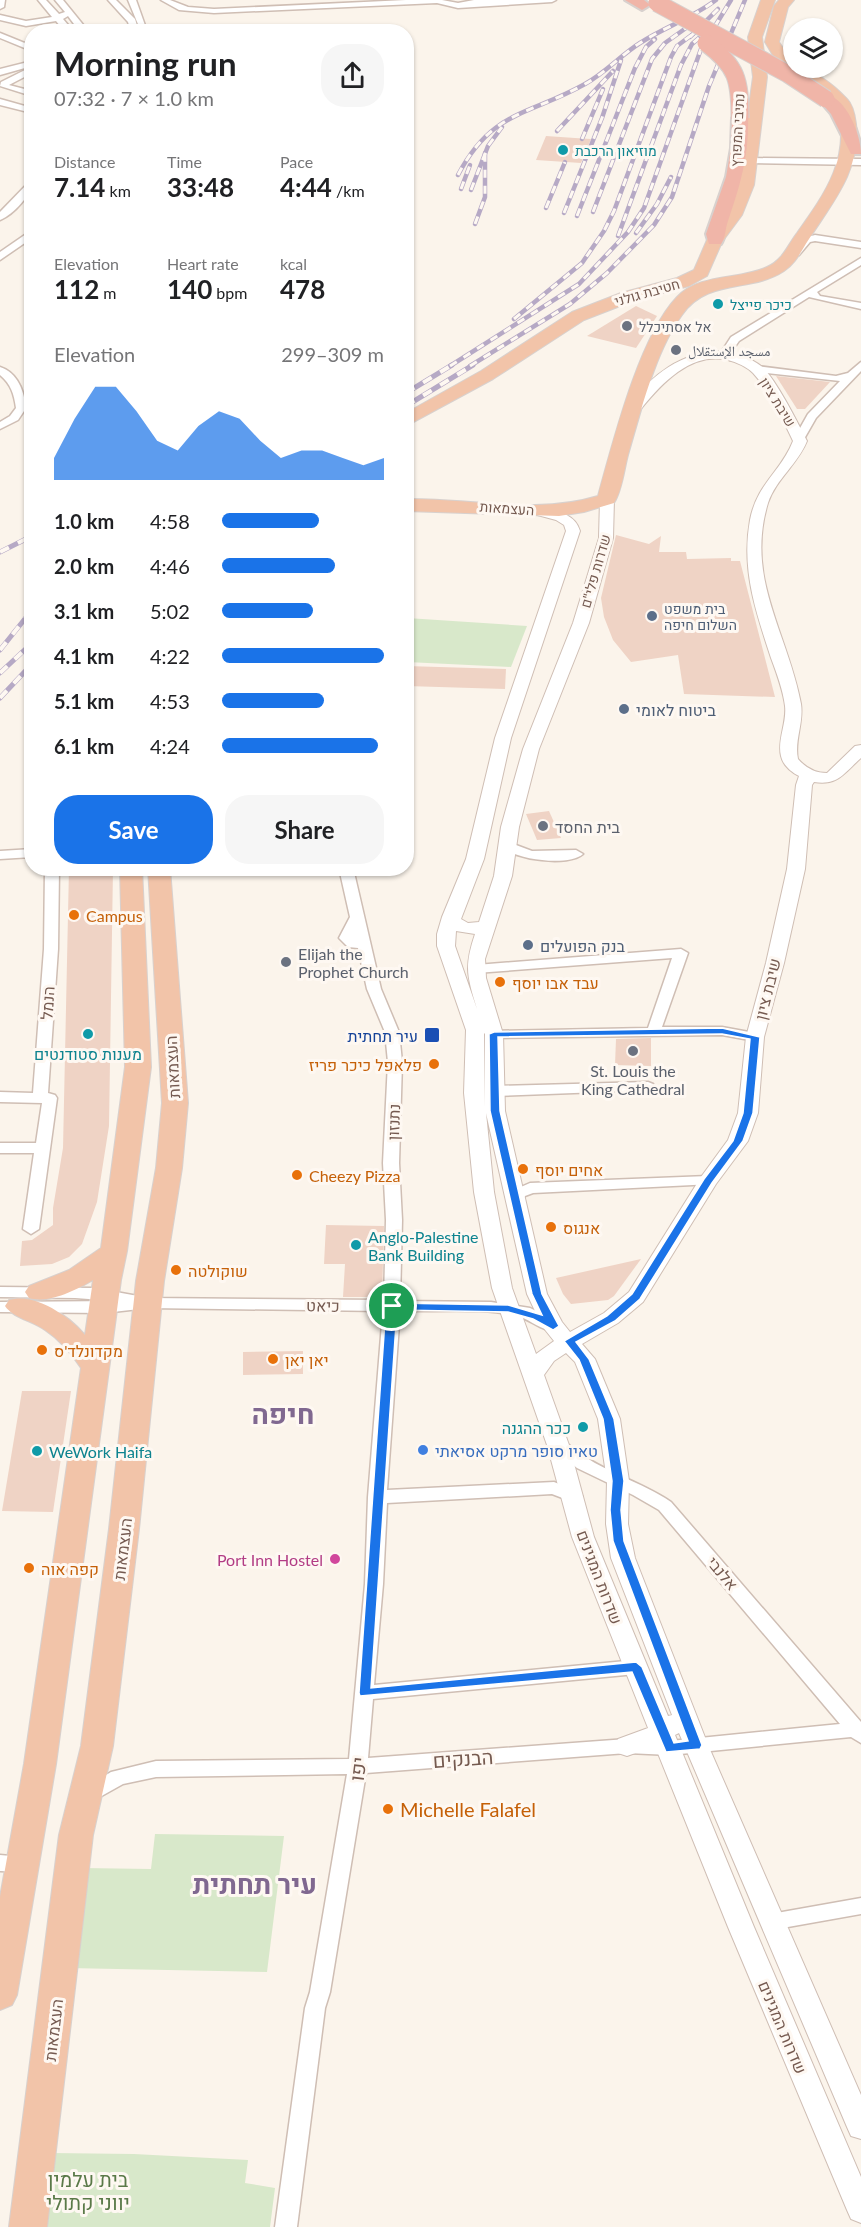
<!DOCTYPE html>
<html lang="en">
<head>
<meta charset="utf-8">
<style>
	:root { --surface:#fff; --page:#f6f6f6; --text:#202124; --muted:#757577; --accent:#1a73e8 }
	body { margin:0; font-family:Lato,"Noto Naskh Arabic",Heebo,sans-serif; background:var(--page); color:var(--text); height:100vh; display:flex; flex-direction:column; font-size:22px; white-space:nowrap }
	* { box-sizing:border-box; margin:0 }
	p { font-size:20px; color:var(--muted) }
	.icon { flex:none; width:33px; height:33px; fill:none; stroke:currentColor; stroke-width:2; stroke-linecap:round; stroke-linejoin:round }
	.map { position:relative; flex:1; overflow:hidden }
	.drawer { position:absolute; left:24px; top:24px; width:390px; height:852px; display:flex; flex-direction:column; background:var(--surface); border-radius:24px; box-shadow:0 2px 4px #0004 }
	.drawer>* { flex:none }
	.controls { position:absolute; left:783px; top:18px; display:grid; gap:12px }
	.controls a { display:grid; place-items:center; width:60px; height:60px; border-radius:50%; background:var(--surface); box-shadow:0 2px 4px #0004; font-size:30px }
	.pin { position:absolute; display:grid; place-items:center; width:51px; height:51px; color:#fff; margin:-26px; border:3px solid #fff; border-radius:50%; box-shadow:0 2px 6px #0007 }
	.round { display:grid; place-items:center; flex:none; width:63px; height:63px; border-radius:24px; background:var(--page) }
	.headline { display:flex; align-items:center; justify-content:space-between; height:102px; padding:0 30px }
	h1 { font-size:33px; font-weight:700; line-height:45px }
	.metrics { display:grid; grid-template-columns:repeat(3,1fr); gap:9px; height:102px; padding:6px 30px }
	.metrics div { display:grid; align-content:center }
	.metrics b { font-size:26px; font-weight:700 }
	.metrics small { font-size:16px; font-weight:400 }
	.metrics p { font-size:16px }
	.chart { height:168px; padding:12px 30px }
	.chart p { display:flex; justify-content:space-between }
	.chart svg { width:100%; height:108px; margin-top:6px; fill:var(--accent); opacity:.7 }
	.primary-button { display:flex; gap:12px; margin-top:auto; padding:12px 30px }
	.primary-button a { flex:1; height:69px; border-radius:24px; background:var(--accent); color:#fff; font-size:24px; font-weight:700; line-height:69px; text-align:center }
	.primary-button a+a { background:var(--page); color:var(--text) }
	ul { padding:0 30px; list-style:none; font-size:20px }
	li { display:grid; grid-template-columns:96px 72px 1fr; align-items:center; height:45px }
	li i { height:15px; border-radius:8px; background:var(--accent) }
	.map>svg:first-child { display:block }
</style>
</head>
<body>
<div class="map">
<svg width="861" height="2227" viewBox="0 0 861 2227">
	<rect width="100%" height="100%" fill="#fbf4eb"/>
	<g fill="#d8e8ca">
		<polygon points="407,618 527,626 511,667 407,662"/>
		<polygon points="155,1834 284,1836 267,1972 67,1968 82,1868 151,1869"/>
		<polygon points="51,2153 134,2154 248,2160 245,2183 275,2188 270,2227 42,2227"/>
	</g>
	<g fill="#efd3c5">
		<polygon points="546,136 575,138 591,139 581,163 536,160"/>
		<polygon points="636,306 657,316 636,348 587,336"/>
		<polygon points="776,376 830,382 805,409 797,409"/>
		<polygon points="616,535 649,544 661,536 659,552 686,552 687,559 731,558 731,561 740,561 775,697 684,694 678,655 631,662 613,640 604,617 601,598"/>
		<polygon points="406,666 506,669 505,689 406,686"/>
		<polygon points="549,811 561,838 537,840 526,814"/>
		<polygon points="69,868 113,868 109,1126 97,1202 82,1244 69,1257 52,1264 20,1266 22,1241 32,1240 53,1225 53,1208 63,1148"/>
		<polygon points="651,1038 651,1066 615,1065 616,1039"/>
		<polygon points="326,1225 384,1226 382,1297 343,1297 345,1264 324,1264"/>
		<polygon points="641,1259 614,1296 608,1300 571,1304 563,1294 556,1278"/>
		<polygon points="303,1351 303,1374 243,1375 243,1352"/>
		<polygon points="22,1391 71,1391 53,1512 2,1511"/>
	</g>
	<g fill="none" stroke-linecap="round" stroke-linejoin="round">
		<g stroke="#cfbeb4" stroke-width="3">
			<g id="minor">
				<polygon points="0,0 5,0 4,7 0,9"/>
				<polygon points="38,0 46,0 59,14 65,12 55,0 63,0 89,32 80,32 68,16 63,19 74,32 65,32 56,21 26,26 0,20 0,15 26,21 52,17"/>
				<polygon points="108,0 116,0 135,19 139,32 131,32 128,22"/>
				<polygon points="128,0 136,0 147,31 140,29"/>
				<polygon points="161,0 170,0 188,7 214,9 406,0 442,0 458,3 474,0 556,0 552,2 458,8 437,3 214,13 179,10"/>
				<polygon points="0,33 32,46 32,51 0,38"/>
				<polygon points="32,61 32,66 0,75 0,69"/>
				<polygon points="25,70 31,70 32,73 9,85 32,91 32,96 0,86 1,82"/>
				<polygon points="0,99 32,108 32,113 0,105"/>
				<polygon points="749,158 861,159 861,165 746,163 745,161"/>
				<path d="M32 179C32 195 14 214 0 220V212Z"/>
				<polygon points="32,230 32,238 0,260 0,252"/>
				<polygon points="815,235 861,242 861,248 815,241 810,242 799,255 793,255 791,253 804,238"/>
				<polygon points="861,258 861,265 817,292 820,296 861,303 861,309 809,297 739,341 732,351 739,358 738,360 730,360 722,351 731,337"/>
				<polygon points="861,362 861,371 816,418 804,439 800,440 795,437 808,414 840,381 757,372 752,369 757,366 836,376 848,373"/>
				<path d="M0 367C18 373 24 391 26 408L18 420 0 429V422L10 416 16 408C14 394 11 384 0 375Z"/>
				<path d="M508 842 532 851 576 850 583 854C569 867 514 860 501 846L503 843Z"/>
				<polygon points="32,849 32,857 0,859 0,851"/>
				<polygon points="45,868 59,868 58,949 48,1093 55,1095 57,1098 39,1229 31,1234 23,1229 34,1153 0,1153 0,1143 36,1143 42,1103 0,1102 0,1092 33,1093 44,949"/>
				<path d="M339 868H353L381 989 399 1032 402 1062 399 1163 402 1220 400 1301 491 1302 530 1308 559 1322 561 1326 559 1330C545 1334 533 1321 520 1317 488 1307 435 1312 400 1311L387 1490 554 1482 579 1492 582 1496 579 1500 573 1502 552 1494 387 1503 383 1584 374 1685 636 1660 643 1662 645 1667 643 1672 636 1674 373 1699 368 1758 627 1739 670 1741 840 1724 659 1510 633 1495 577 1468 550 1446 553 1442C564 1438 569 1446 578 1452 606 1473 642 1482 671 1502L861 1722V1743L851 1737 670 1755 627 1753 366 1773 330 1992 325 2008 297 2227H275L305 2008 310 1992 347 1774 156 1777 123 1784 89 1803 82 1800 79 1795 82 1790 111 1772 156 1761 349 1759 365 1584 368 1497 383 1311 148 1308 104 1313 0 1312V1302L116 1301 75 1298 0 1297V1287L94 1288 149 1298 384 1300 386 1220 383 1163 388 1062 385 1032 367 989 358 948 348 947 339 938 350 917Z"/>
				<polygon points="681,949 688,953 662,1027 722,1027 760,1034 762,1037 760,1040 755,1041 722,1035 494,1038 487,1034 489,1031 648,1028 672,958 476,973 469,969 476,965"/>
				<polygon points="648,1082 653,1084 655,1087 653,1090 494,1096 487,1091 494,1086"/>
				<polygon points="708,1176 716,1181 713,1184 533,1193 525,1196 521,1203 516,1204 508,1199 514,1190 530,1183"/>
				<polygon points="0,1855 32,1858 35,1864 32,1870 25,1872 0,1871"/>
				<polygon points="861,1898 861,1914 771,1930 764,1928 761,1922 764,1916 771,1914"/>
			</g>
		</g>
		<g stroke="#cfbeb4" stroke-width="2">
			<path id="tertiary" d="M722 351C735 354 750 357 761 366 774 376 799 425 807 441 798 464 776 479 768 503 745 579 788 633 801 704 804 723 794 741 798 759 806 768 815 773 827 773L855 746 861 745V758C844 773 838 786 814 782L812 785 805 869 784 963 764 1037 758 1113 748 1141 716 1184 643 1302 618 1323 582 1344 595 1359 620 1419 629 1481 628 1524 635 1558 708 1745 861 2095V2139L851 2136 847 2127 679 1733 675 1735 754 1927 861 2177V2223L851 2219 847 2210 728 1927 655 1746 627 1756 618 1753 615 1746 618 1739 648 1728 572 1537 547 1445 492 1288 474 1192 464 1093 466 1030 437 946V934L442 917 466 859 495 738 566 531 564 525 556 520 530 513 528 510 535 506C552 510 575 512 580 531L511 738 484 859 461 919 468 923 479 922 494 876 501 827 523 749 573 623 599 538 600 499 602 496H612L614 499 613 538 589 623 539 749 519 827 512 876 485 959 486 978 503 1034 505 1111 547 1294 562 1322 570 1332 604 1313 629 1292 701 1177 728 1140 738 1113 746 1037 766 963 787 869 796 785 799 776C791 772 783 765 781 756 777 740 787 723 785 706 783 690 777 674 771 658 756 612 741 570 750 520 757 483 781 472 793 441 783 420 769 390 753 373 747 367 736 362 728 360 691 351 661 384 640 410L635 411 628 407C652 374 681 352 722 351ZM456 931 475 934C464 967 467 976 477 1009L455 946ZM484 1033 485 1034V1108ZM486 1113 527 1294 542 1326 554 1341 536 1354 512 1288 494 1192ZM566 1353 575 1362 598 1419 607 1481 606 1524 611 1558 672 1715 668 1716 594 1537 569 1445 544 1375 554 1361Z"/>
		</g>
		<g stroke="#d8d1ce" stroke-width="2">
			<g id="trunk">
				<polygon points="761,0 775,0 762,37 767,77 754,185 742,215 722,242 707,276 689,286 633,301 584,320 493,379 406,426 406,413 481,371 572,312 621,293 677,278 694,270 707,240 726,215 738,185 753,77 748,37"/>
				<path d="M779 0H794L788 7 779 42 785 51 794 59V68C813 68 834 85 847 99 853 105 855 116 856 124 861 170 832 203 809 239 801 251 796 263 784 271 751 293 707 278 682 315 655 352 641 411 628 455 624 470 622 491 614 503L584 512 559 516 406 511V499C470 498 536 515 598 496 613 442 639 337 677 297 700 273 739 280 767 267 783 260 787 246 797 233 825 194 853 155 836 104L774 57 765 42 774 6Z"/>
				<path d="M120 868H142L151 1067 127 1251 121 1280 56 1764 17 1995 12 2005 0 2010V1897L24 1764 81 1368C71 1353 60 1340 45 1330 33 1321 13 1318 5 1306L9 1300C35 1292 69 1316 85 1335L93 1280C76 1290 50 1304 29 1298L25 1292 29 1286 69 1270 101 1248 125 1067Z"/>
				<polygon points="148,868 170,868 188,1103 182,1168 164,1281 139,1529 113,1746 93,1835 47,2227 9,2227 59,1835 81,1746 109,1529 136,1281 156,1168 162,1103"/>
			</g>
		</g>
		<g stroke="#d8d1ce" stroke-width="4">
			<g id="motorway">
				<polygon points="625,0 644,0 650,5 642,10"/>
				<path d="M826 94C847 99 861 135 861 154H851L831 114 818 99Z"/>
				<path d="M740 113 748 118C749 156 740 186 728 221 725 229 726 237 721 244H709L706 234 726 177 731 148 732 118Z"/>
			</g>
		</g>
		<use href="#minor" fill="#fff" fill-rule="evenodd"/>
		<use href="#tertiary" fill="#fff" fill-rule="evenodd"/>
		<use href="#trunk" fill="#f2c4a9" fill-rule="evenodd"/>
		<use href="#motorway" fill="#f0b5a8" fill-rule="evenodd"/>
		<g stroke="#b6a9c5" stroke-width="4.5">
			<g id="rail-far1">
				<polyline points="690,37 718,9"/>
				<polyline points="557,131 613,71"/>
				<polyline points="582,139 603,89"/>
				<path d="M458 175C492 110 528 116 585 84 605 73 621 55 640 43 665 27 692 18 716 0"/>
				<polyline points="461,189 470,165"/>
				<polyline points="471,190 488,146 502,127"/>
				<polyline points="546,208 565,162"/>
				<polyline points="593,212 652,59 665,43 686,28"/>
				<polyline points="564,213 602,118 621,60"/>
				<polyline points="577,216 635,68 646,47 655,39"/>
				<polyline points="475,224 485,197 485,153"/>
				<polyline points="636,233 657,204 671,177"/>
				<polyline points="618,236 681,65 692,44 699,38"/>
				<polyline points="514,319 582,263 604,231 614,211 671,57 677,46 697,31"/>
				<polyline points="450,366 579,284 628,232 644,208 701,49 731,0"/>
				<polyline points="470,366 570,304 607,273 654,225 672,197 709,86 745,0"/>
			</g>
		</g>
		<g stroke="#b6a9c5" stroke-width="5">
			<g id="rail">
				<polyline points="406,393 452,365"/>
				<polyline points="406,406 473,365"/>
				<polyline points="0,552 32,536"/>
				<polyline points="0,650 32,610"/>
				<polyline points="0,673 32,643"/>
				<polyline points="0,698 32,664"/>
			</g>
		</g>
		<use href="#rail-far1" stroke="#fef8f2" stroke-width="3" stroke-dasharray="8" stroke-linecap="butt"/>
		<use href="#rail" stroke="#fef8f2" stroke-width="4" stroke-dasharray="10" stroke-linecap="butt"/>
		<g stroke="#d8d1ce" stroke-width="19" stroke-linecap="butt">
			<g id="motorway-bridge">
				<polyline points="657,3 788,74 826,99"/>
				<path d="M706 43C737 66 740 80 740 118"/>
			</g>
		</g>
		<use href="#motorway-bridge" stroke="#f0b5a8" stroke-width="17"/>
	</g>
	<path fill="#1a73e8" stroke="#fff" stroke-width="1.5" fill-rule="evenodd" d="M722 1028 760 1037 753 1113 743 1141 712 1183 640 1299 615 1321 576 1342 589 1359 614 1419 624 1481 621 1510 624 1541 702 1745 700 1749 666 1752 632 1672 360 1696 359 1693 386 1306 392 1303 508 1305 542 1315 532 1294 490 1111 489 1034 494 1032ZM722 1034 750 1039 743 1113 733 1141 704 1179 632 1294 607 1316 564 1341 579 1360 603 1419 612 1481 610 1510 613 1541 688 1741 674 1743 642 1667 636 1662 371 1688 397 1310 508 1312 533 1319 553 1330 559 1326 542 1294 500 1111 498 1037Z"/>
	<g fill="#0f9aa8" stroke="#fef8f2" stroke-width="2">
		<circle cx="563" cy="150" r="6"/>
		<circle cx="718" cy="304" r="6"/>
		<circle cx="88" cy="1034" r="6"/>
		<circle cx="356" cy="1245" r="6"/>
		<circle cx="583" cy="1427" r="6"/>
		<circle cx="37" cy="1451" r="6"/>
	</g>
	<g fill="#6b7280" stroke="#fef8f2" stroke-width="2">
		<circle cx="627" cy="326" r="6"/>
		<circle cx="676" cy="350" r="6"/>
		<circle cx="543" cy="826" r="6"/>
		<circle cx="286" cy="962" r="6"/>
		<circle cx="633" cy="1051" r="6"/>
	</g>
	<g fill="#5c6f8a" stroke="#fef8f2" stroke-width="2">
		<circle cx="652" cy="616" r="6"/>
		<circle cx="624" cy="709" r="6"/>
		<circle cx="528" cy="945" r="6"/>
	</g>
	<g fill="#e8710a" stroke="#fef8f2" stroke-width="2">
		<circle cx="74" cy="915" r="6"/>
		<circle cx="500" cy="982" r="6"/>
		<circle cx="434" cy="1064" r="6"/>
		<circle cx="523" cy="1169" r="6"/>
		<circle cx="297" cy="1175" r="6"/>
		<circle cx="551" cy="1227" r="6"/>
		<circle cx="176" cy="1270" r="6"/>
		<circle cx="42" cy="1350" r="6"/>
		<circle cx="273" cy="1359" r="6"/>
		<circle cx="29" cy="1568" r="6"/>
		<circle cx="388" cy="1809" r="6"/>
	</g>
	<rect fill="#1a4fb4" stroke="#fef8f2" stroke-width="2" x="424" y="1027" width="16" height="16" rx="3"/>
	<circle fill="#3f7fe0" stroke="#fef8f2" stroke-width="2" cx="423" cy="1450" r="6"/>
	<circle fill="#d1479c" stroke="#fef8f2" stroke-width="2" cx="335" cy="1559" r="6"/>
	<g text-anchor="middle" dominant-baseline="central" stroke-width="6" stroke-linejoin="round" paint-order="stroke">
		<g font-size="14" fill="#755a50" stroke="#fef8f2">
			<text transform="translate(737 130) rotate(-87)">נתיבי המפרץ</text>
			<text transform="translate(647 292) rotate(-16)">חטיבת גולני</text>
			<text transform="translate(778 402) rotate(58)">שיבת ציון</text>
			<text transform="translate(507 508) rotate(4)">העצמאות</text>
			<text transform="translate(595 571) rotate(-74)">שדרות פלי"ם</text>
		</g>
		<g font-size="14" fill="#0d838f" stroke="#fef8f2" text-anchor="start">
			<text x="575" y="150">מוזיאון הרכבת</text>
			<text x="730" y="304">כיכר פייצל</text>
		</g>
		<g font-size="14" fill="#5b616d" stroke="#fef8f2" text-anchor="start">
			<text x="639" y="326">אל אסתיכלל</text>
			<text x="688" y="350">مسجد الإستقلال</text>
		</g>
		<g font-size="14" fill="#4e5e75" stroke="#fef8f2" text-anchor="start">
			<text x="664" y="608">בית משפט<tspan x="664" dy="16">השלום חיפה</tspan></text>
		</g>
		<g font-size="16" fill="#4e5e75" stroke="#fef8f2" text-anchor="start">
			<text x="636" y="709">ביטוח לאומי</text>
			<text x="540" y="945">בנק הפועלים</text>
		</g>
		<g font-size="16" fill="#5b616d" stroke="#fef8f2" text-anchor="start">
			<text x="555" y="826">בית החסד</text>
			<text x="298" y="953">Elijah the<tspan x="298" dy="18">Prophet Church</tspan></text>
			<text x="633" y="1070" text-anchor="middle">St. Louis the<tspan x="633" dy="18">King Cathedral</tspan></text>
		</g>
		<g font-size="16" fill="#c56008" stroke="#fef8f2" text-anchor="start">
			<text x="86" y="915">Campus</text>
			<text x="512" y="982">עבד אבו יוסף</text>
			<text x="422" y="1064" text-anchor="end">פלאפל כיכר פריז</text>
			<text x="535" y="1169">אחים יוסף</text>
			<text x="309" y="1175">Cheezy Pizza</text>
			<text x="563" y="1227">אנגוס</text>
			<text x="188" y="1270">שוקולטה</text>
			<text x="54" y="1350">מקדונלד'ס</text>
			<text x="285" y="1359">יאן יאן</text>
			<text x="41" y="1568">קפה אוה</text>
		</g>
		<g font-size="16" fill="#755a50" stroke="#fef8f2">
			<text transform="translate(767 989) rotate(-76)">שיבת ציון</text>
			<text transform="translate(47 1003) rotate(-86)">הנמל</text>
			<text transform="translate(172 1067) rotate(-93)">העצמאות</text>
			<text transform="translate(393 1122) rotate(-88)">נתנזון</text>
			<text transform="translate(323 1305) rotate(1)">כיאט</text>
			<text transform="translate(122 1549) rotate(-83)">העצמאות</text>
			<text transform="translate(723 1573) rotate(50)">אלנבי</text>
			<text transform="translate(600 1577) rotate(69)">שדרות המגינים</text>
			<text transform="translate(783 2027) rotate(67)">שדרות המגינים</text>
			<text transform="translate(53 2030) rotate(-83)">העצמאות</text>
		</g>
		<g font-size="16" fill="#164399" stroke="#fef8f2" text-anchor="end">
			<text x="418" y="1035">עיר תחתית</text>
		</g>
		<g font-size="16" fill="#0d838f" stroke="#fef8f2" text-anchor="start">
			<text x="88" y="1053" text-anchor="middle">מענות סטודנטים</text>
			<text x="368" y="1236">Anglo-Palestine<tspan x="368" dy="18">Bank Building</tspan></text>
			<text x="571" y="1427" text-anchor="end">ככר ההגנה</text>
			<text x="49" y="1451">WeWork Haifa</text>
		</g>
		<g font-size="16" fill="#366cbe" stroke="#fef8f2" text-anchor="start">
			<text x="435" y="1450">טאיו סופר מרקט אסיאתי</text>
		</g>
		<g font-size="16" fill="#b23c85" stroke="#fef8f2" text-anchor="end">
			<text x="323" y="1559">Port Inn Hostel</text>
		</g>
		<g font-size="20" fill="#755a50" stroke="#fef8f2">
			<text transform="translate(463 1758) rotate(-4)">הבנקים</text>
			<text transform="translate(357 1769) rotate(-83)">יפו</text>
		</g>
		<g font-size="20" fill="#c56008" stroke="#fef8f2" text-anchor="start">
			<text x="400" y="1809">Michelle Falafel</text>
		</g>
		<g font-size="20" fill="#5a7948" stroke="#fef8f2">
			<text x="88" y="2179">בית עלמין<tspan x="88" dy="23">יווני קתולי</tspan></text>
		</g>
		<g font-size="27" font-weight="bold" fill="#806890" stroke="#fef8f2">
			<text x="255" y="1883">עיר תחתית</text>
		</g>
		<g font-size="28" font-weight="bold" fill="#806890" stroke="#fef8f2">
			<text x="283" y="1413">חיפה</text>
		</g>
	</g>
</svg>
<div class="controls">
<a><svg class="icon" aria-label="layers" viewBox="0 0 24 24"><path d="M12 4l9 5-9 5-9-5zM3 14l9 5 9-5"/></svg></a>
</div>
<div class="pin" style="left:392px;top:1306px;background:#1e9e55"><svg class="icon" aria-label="arrive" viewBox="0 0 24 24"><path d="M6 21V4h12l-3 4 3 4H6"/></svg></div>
<section class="drawer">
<div class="headline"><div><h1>Morning run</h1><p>07:32 · 7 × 1.0 km</p></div><a class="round"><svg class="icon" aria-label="share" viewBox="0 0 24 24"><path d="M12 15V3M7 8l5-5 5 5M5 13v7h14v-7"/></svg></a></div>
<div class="metrics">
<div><p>Distance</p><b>7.14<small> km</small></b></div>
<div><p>Time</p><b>33:48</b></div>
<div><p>Pace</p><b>4:44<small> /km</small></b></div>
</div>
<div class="metrics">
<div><p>Elevation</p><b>112<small> m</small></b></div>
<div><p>Heart rate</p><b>140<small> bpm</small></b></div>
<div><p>kcal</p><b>478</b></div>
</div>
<div class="chart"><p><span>Elevation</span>299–309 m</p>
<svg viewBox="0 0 160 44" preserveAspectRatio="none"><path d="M0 44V35L10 19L20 6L30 6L40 16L50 28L60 32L70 22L80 16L90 19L100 28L110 35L120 32L130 32L140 35L150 38L160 35V44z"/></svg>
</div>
<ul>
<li><b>1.0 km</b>4:58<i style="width:60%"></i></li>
<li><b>2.0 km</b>4:46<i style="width:70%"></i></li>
<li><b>3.1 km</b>5:02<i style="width:56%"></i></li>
<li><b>4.1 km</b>4:22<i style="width:100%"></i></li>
<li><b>5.1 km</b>4:53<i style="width:63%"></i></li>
<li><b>6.1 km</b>4:24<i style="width:96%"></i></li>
</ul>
<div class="primary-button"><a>Save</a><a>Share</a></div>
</section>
</div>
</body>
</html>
